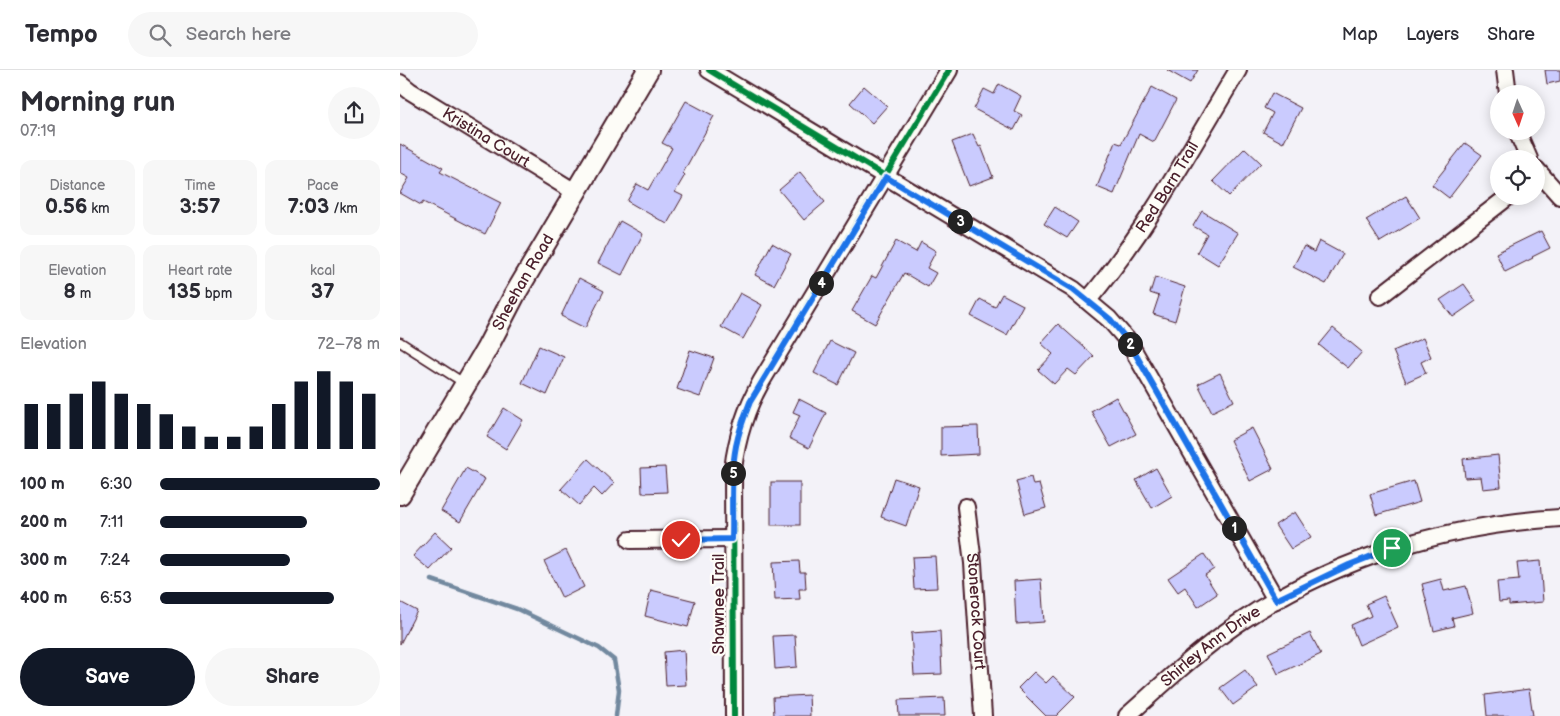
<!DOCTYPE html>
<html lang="en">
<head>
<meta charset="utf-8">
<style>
	:root { --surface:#fff; --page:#f7f7f7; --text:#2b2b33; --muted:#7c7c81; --line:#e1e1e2; --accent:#111827 }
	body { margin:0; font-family:"Balsamiq Sans",sans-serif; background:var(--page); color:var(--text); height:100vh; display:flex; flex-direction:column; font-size:19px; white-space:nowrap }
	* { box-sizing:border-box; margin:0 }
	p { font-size:16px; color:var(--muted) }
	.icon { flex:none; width:28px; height:28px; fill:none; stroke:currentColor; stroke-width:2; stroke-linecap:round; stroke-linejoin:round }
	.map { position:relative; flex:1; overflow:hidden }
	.details { display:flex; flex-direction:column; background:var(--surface); width:400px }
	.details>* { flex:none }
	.needle { width:32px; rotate:177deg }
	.controls { position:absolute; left:1090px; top:15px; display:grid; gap:10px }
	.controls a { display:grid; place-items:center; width:55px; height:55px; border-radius:50%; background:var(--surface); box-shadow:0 2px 12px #0003; font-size:25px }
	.pin { position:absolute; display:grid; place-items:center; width:42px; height:42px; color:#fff; margin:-21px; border:2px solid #fff; border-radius:50%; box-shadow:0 1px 5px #0007 }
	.km { position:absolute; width:25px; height:25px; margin:-12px; border-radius:50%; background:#222; color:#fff; font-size:14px; line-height:25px; text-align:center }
	.round { display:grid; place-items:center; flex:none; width:52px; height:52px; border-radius:26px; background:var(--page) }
	.summary { display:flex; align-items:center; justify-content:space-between; height:85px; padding:0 20px }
	h1 { font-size:28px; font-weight:700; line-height:38px }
	.figures { display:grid; grid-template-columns:repeat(3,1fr); gap:8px; height:85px; padding:5px 20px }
	.figures div { display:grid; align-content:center; border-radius:12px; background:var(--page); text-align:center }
	.figures b { font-size:21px; font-weight:700 }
	.figures small { font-size:14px; font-weight:400 }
	.figures p { font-size:14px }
	.chart { height:140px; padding:10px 20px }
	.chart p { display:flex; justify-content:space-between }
	.chart svg { width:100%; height:90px; margin-top:5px; stroke:var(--accent); stroke-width:6 }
	.button { display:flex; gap:10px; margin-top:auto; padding:10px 20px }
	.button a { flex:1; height:58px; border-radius:30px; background:var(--accent); color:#fff; font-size:20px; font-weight:700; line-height:58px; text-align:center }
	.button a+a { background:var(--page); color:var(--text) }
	ul { padding:0 20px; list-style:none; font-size:16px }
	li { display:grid; grid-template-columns:80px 60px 1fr; align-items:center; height:38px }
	li i { height:12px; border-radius:6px; background:var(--accent) }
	header { display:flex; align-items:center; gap:30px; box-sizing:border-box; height:70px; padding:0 25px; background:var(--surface); border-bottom:1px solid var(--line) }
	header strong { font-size:24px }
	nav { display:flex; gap:28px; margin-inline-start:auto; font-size:18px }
	.search { width:350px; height:45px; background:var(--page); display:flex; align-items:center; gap:12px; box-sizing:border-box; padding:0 18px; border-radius:28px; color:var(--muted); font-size:19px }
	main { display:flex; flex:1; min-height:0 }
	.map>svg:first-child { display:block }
</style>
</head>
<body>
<header>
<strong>Tempo</strong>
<div class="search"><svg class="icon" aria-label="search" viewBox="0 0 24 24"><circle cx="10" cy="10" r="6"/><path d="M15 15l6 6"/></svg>Search here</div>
<nav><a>Map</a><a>Layers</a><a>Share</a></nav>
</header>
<main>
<section class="details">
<div class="summary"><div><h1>Morning run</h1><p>07:19</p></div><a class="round"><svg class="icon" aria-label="share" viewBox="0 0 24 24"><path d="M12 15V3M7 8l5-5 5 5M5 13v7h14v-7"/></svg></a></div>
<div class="figures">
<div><p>Distance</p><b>0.56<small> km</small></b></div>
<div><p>Time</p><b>3:57</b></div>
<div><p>Pace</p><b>7:03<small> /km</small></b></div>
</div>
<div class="figures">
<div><p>Elevation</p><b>8<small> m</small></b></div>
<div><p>Heart rate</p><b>135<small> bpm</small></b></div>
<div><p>kcal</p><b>37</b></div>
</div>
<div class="chart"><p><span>Elevation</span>72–78 m</p>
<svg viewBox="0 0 160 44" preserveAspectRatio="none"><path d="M5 44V22M15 44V22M25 44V17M35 44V11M45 44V17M55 44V22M65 44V27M75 44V33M85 44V38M95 44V38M105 44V33M115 44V22M125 44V11M135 44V6M145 44V11M155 44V17"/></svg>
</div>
<ul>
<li><b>100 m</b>6:30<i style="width:100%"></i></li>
<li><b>200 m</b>7:11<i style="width:67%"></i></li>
<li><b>300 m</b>7:24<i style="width:59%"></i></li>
<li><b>400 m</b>6:53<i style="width:79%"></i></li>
</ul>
<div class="button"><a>Save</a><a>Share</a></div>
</section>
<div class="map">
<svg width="1160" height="646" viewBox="0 0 1160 646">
	<rect width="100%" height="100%" fill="#f3f2f8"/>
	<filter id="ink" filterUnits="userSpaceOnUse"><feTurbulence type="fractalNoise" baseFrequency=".02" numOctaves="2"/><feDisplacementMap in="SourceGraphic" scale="10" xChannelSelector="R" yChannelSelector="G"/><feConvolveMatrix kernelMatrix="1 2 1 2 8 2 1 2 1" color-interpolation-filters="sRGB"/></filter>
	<g filter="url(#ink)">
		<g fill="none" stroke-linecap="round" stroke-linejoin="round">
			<polyline stroke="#72899f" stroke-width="4.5" points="32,510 117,539 199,578 214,590 219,620 216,646"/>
		</g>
		<g fill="#cacbfe" stroke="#4a1f2b">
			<polygon points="767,0 798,0 790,13"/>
			<polygon points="1145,0 1160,0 1160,11 1147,14"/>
			<polygon points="599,14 621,26 614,41 622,45 614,60 574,39 584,19 594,24"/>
			<polygon points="464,16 487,36 472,53 450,33"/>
			<polygon points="752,17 776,30 754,72 739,64 714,124 697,117 715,72 721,74"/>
			<polygon points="872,23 901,38 883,73 863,62 873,43 864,38"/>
			<polygon points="286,31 314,46 283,103 285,105 275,122 283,126 267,154 227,131 237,114 248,120 272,78 262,73"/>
			<polygon points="573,64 579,77 581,76 593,107 569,116 552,72"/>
			<polygon points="1065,73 1082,85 1049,128 1032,115"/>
			<polygon points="0,74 43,98 40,102 101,133 85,164 23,132 21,135 0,123 9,108 0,103"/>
			<polygon points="845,78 861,93 829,126 813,111"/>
			<polygon points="400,102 425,132 404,150 379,120"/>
			<polygon points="1006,126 1020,148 980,172 966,150"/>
			<polygon points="655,137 678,152 667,168 644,154"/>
			<polygon points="802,141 838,163 818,195 797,182 807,164 793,156"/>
			<polygon points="220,151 243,164 222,205 198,193"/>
			<polygon points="1141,161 1150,178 1132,187 1133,188 1105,202 1096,183"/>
			<polygon points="496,171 516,182 521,172 536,181 527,198 536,203 528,217 504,203 475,254 452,241 472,206 476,208"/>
			<polygon points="919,171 943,184 926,214 893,197 904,176 914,182"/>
			<polygon points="372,173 391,184 374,215 355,205"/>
			<polygon points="755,207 785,217 775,251 753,244 759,226 750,223"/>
			<polygon points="179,208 204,221 185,258 161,246"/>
			<polygon points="1064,214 1076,231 1053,247 1040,230"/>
			<polygon points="340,223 362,235 343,269 321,257"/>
			<polygon points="602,224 623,235 607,265 571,246 580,229 595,237"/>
			<polygon points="658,254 694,286 676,305 668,299 654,314 638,300 653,284 641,273"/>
			<polygon points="933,258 962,282 948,298 919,275"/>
			<polygon points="1023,268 1031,287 1021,292 1026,303 1006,312 993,281"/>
			<polygon points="430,271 454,283 438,315 414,303"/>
			<polygon points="139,276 164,287 147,325 122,313"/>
			<polygon points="290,280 314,288 300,327 277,319"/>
			<polygon points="820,303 834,331 812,342 798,314"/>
			<polygon points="716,327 736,364 711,377 691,341"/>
			<polygon points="399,329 426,343 409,378 389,368 400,345 393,342"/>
			<polygon points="104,338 123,350 106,379 87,367"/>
			<polygon points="578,356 579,384 541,386 541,357"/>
			<polygon points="852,358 873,399 850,411 830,370"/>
			<polygon points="1098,385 1101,417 1083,419 1081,407 1065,408 1063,389"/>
			<polygon points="188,389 214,413 202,426 194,418 179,435 161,419"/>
			<polygon points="265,397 267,422 242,423 241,398"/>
			<polygon points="66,398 85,409 60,452 41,441"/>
			<polygon points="756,398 772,426 752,438 736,410"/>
			<polygon points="631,407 633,415 639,414 646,438 625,444 616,411"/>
			<polygon points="494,408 519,416 506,456 481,447"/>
			<polygon points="1014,411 1020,432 976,445 970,424"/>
			<rect x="371" y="412" width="29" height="43"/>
			<polygon points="895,442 911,467 891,479 875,455"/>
			<polygon points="35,462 51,477 30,500 13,486"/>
			<polygon points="166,480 184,517 162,528 144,491"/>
			<polygon points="804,484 814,499 805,505 817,524 798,537 785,517 778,522 768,508"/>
			<polygon points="535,486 537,518 514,519 512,487"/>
			<polygon points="399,491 400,502 405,502 406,519 399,519 400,529 375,530 373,492"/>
			<polygon points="1140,491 1143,532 1109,535 1109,531 1099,532 1097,512 1119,510 1117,493"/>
			<polygon points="641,509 644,552 616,554 614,511"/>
			<polygon points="1041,509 1044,521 1066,516 1073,543 1052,548 1054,556 1034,561 1022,514"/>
			<polygon points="251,520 295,531 288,557 245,546"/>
			<polygon points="984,526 998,557 959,575 951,555 971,546 966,534"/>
			<polygon points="0,532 17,541 0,574"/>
			<polygon points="540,561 542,604 514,605 511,563"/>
			<polygon points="910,563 921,584 878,604 868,583"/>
			<polygon points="395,565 397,597 375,599 373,566"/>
			<polygon points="284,580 286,615 266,616 264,582"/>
			<polygon points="845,600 858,617 833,635 820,618"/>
			<polygon points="634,602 646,613 653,606 675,627 656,646 646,646 618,618"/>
			<polygon points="1129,619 1133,646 1087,646 1085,625"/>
			<polygon points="409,625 410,646 374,646 373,627"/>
			<polygon points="544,628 545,646 499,646 498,630"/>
		</g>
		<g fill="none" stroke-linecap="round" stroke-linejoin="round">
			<g stroke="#4a1f2b" stroke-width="11">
				<polyline id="service" points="0,272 64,313"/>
			</g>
			<g stroke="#4a1f2b" stroke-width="20">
				<g id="minor">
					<polyline points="309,0 673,219 709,249 728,271 876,530"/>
					<polyline points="1105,0 1108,24"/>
					<path id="s1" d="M0 13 10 21 175 122"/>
					<polyline points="1117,61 1129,89"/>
					<polyline points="1136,99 1160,126"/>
					<polyline points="980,226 1109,126"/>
					<path id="s2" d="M688 230C747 160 791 78 838 0"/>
					<path id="s3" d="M566 437 573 493 583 646"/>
					<polyline points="230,470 332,469"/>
					<path d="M334 646 333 399C337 367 345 340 361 312L549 0"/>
					<path id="s4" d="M727 646C763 614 798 581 837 554 932 489 1046 455 1160 448"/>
				</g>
			</g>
			<g stroke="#4a1f2b" stroke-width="24">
				<g id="tertiary">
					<path id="s5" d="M0 424 86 280 114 226 248 0"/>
				</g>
			</g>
			<use href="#service" stroke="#fdfcf7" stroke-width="8"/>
			<use href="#minor" stroke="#fdfcf7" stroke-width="16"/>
			<use href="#tertiary" stroke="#fdfcf7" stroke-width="20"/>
			<g stroke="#fdfcf7" stroke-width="9">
				<g id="cycleway">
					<polyline points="309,0 673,219 709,249 728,271 876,530"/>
					<path d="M334 646 333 399C337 367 345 340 361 312L549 0"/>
				</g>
			</g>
			<use href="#cycleway" stroke="#00873e" stroke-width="6"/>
		</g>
	</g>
	<g fill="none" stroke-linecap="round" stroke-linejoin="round" filter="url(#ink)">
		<g stroke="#fff" stroke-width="10">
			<path id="route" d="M281 470 332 469C333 439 330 407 336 376 339 361 344 347 350 332L486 107 673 219 710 249 728 271 876 530 949 495 992 478"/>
		</g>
		<use href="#route" stroke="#1a73e8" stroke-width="6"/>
	</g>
	<g text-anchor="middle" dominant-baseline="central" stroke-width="4.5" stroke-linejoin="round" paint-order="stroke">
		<g font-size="16" fill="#4a1f2b" stroke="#fdfcf7">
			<text stroke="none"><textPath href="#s1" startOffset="102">Kristina Court</textPath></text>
			<text stroke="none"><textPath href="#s2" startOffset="138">Red Barn Trail</textPath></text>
			<text stroke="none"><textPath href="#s5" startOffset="245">Sheehan Road</textPath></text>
			<text transform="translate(319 534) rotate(-90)">Shawnee Trail</text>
			<text stroke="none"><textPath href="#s3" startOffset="105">Stonerock Court</textPath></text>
			<text stroke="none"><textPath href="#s4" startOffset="109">Shirley Ann Drive</textPath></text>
		</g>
	</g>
</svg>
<div class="controls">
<a><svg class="needle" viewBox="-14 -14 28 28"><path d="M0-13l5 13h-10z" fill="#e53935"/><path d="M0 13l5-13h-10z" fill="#7c7c81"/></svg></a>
<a><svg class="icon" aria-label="locate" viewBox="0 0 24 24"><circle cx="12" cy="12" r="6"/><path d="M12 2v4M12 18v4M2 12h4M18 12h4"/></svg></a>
</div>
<div class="pin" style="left:992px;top:478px;background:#1e9e55"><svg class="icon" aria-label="arrive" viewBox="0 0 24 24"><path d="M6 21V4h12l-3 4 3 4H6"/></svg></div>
<div class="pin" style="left:281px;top:470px;background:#d93025"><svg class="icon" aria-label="check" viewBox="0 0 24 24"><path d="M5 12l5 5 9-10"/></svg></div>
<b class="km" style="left:834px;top:458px">1</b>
<b class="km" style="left:730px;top:274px">2</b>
<b class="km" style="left:560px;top:151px">3</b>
<b class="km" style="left:421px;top:213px">4</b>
<b class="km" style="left:333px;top:403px">5</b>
</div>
</main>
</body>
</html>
